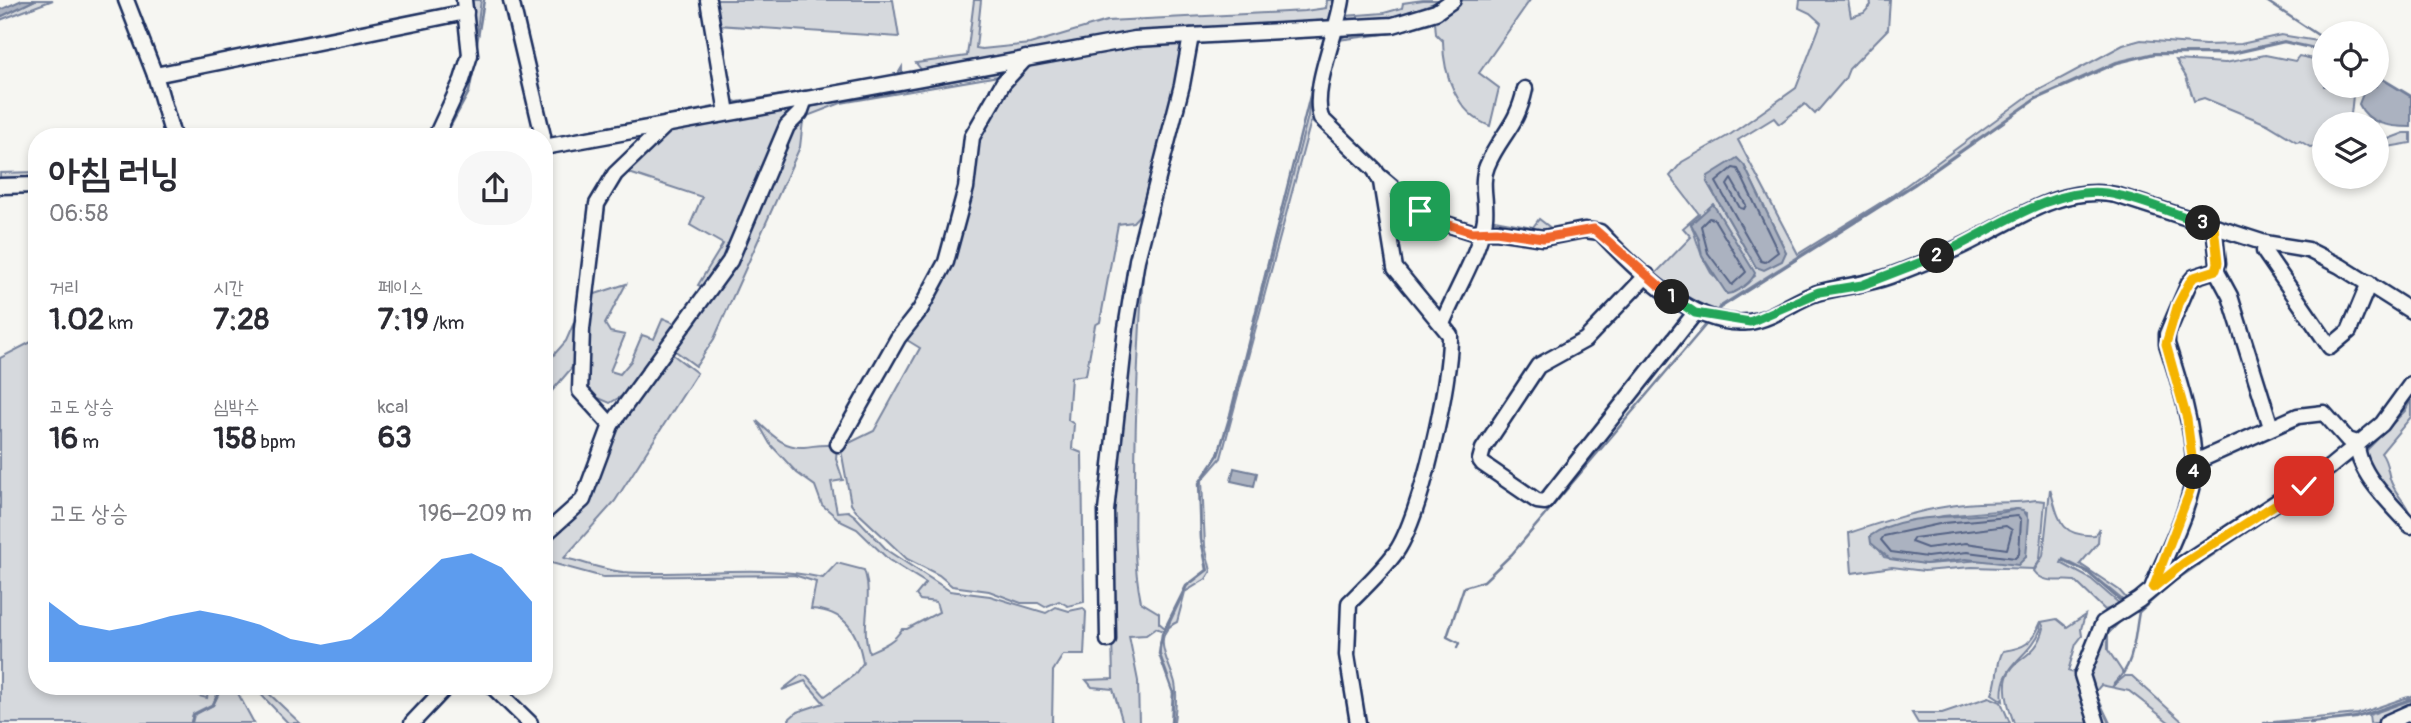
<!DOCTYPE html>
<html lang="ko">
<head>
<meta charset="utf-8">
<style>
	:root { --surface:#fff; --page:#f7f7f7; --text:#2b2b33; --muted:#7c7c81; --accent:#1a73e8 }
	body { margin:0; font-family:Pangolin,"Poor Story",sans-serif; background:var(--page); color:var(--text); height:100vh; display:flex; flex-direction:column; font-size:26px; white-space:nowrap }
	* { box-sizing:border-box; margin:0 }
	p { font-size:23px; color:var(--muted) }
	.icon { flex:none; width:38px; height:38px; fill:none; stroke:currentColor; stroke-width:2; stroke-linecap:round; stroke-linejoin:round }
	.map { position:relative; flex:1; overflow:hidden }
	.sheet { position:absolute; left:28px; top:128px; width:525px; height:567px; display:flex; flex-direction:column; background:var(--surface); border-radius:28px; box-shadow:0 4px 10px #0003 }
	.sheet>* { flex:none }
	.tools { position:absolute; left:2312px; top:21px; display:grid; gap:14px }
	.tools a { display:grid; place-items:center; width:77px; height:77px; border-radius:50%; background:var(--surface); box-shadow:0 4px 10px #0003; font-size:35px }
	.pin { position:absolute; display:grid; place-items:center; width:60px; height:60px; color:#fff; margin:-30px; border-radius:14px; box-shadow:0 4px 10px #0006 }
	.km { position:absolute; width:35px; height:35px; margin:-18px; border-radius:50%; background:#222; color:#fff; font-size:19px; line-height:35px; text-align:center }
	.round { display:grid; place-items:center; flex:none; width:74px; height:74px; border-radius:28px; background:var(--page) }
	.overview { display:flex; align-items:center; justify-content:space-between; height:119px; padding:0 21px }
	h1 { font-size:38px; font-weight:700; line-height:52px }
	.stats { display:grid; grid-template-columns:repeat(3,1fr); gap:10px; height:119px; padding:7px 21px }
	.stats div { display:grid; align-content:center }
	.stats b { font-size:30px; font-weight:700 }
	.stats small { font-size:19px; font-weight:400 }
	.stats p { font-size:19px }
	.chart { height:196px; padding:14px 21px }
	.chart p { display:flex; justify-content:space-between }
	.chart svg { width:100%; height:126px; margin-top:7px; fill:var(--accent); opacity:.7 }
	.map>svg:first-child { display:block }
</style>
</head>
<body>
<div class="map">
<svg width="2411" height="723" viewBox="0 0 2411 723">
	<rect width="100%" height="100%" fill="#f6f6f2"/>
	<filter id="ink" filterUnits="userSpaceOnUse"><feTurbulence type="fractalNoise" baseFrequency=".0143" numOctaves="2"/><feDisplacementMap in="SourceGraphic" scale="14" xChannelSelector="R" yChannelSelector="G"/><feConvolveMatrix kernelMatrix="1 2 1 2 8 2 1 2 1" color-interpolation-filters="sRGB"/></filter>
	<g filter="url(#ink)">
		<g fill="#d6d9dd" stroke="#78849e" stroke-width="2" fill-rule="evenodd">
			<polygon points="35,0 53,0 0,20 0,17"/>
			<polygon points="467,0 481,0 470,82 442,136 462,88"/>
			<polygon points="710,0 893,0 899,37 717,25"/>
			<polygon points="974,0 981,0 976,48 982,49 1030,44 1107,21 1305,11 1326,8 1327,0 1339,0 1337,21 1152,32 923,72 916,63 967,56"/>
			<polygon points="1423,0 1443,0 1391,18 1344,22 1345,16 1384,13 1402,8 1403,3"/>
			<path d="M1462 0H1530L1479 73 1499 88 1490 126C1457 114 1443 74 1443 41L1436 34 1435 22 1393 33 1338 40 1352 32 1457 4Z"/>
			<path d="M1800 0H1848L1851 17 1864 13 1871 5 1870 0H1890L1888 29 1849 69 1845 79 1815 114 1805 104 1779 124 1774 118 1738 140 1798 254 1893 195 2028 96 2123 45 2141 40 2205 45 2241 44 2281 35 2324 42V50L2284 41 2231 53H2154L2116 62 2036 98 1913 184 1719 307 1715 314 1707 313 1653 276 1691 237 1683 228 1699 214 1670 176 1682 162 1731 134 1796 88 1821 23 1810 13 1799 8ZM1744 165 1786 252 1756 267 1707 182ZM1713 205 1755 276 1732 293 1711 273 1702 256 1691 224Z"/>
			<path d="M1331 31 1315 104 1368 169 1376 186 1359 164 1311 121 1221 458 1202 480 1205 546 1211 571 1206 579 1185 592 1177 622C1149 635 1170 663 1175 683 1178 696 1175 710 1174 723H1172L1174 693 1160 654V643L1187 586 1208 570 1201 539 1200 483 1218 455 1231 415 1308 116 1311 88 1327 36 1196 43 1198 40Z"/>
			<polygon points="1137,42 1184,43 1185,52 1144,210 1133,222 1118,224 1100,322 1095,325 1086,375 1071,377 1068,420 1074,424 1072,449 1082,453 1084,602 1068,606 1059,601 1045,607 1038,603 1021,603 989,591 952,586 939,575 907,559 856,511 851,504 841,450 843,446 874,431 920,348 902,337 940,277 978,131 1025,62"/>
			<polygon points="2265,55 2295,61 2299,56 2323,61 2324,86 2354,86 2350,124 2324,124 2324,145 2310,147 2300,141 2297,142 2267,124 2204,98 2194,101 2186,77 2176,60 2225,63"/>
			<polygon points="902,67 902,77 733,107 727,98 737,102 896,77"/>
			<polygon points="1001,72 1004,75 841,103 807,116 803,121 800,147 714,339 696,366 670,347 733,261 782,143 809,107"/>
			<polygon points="719,106 717,109 555,141 549,138"/>
			<polygon points="783,110 788,117 735,241 705,288 698,285 723,244 690,225 702,197 623,171 665,131"/>
			<polygon points="2404,133 2411,133 2411,143 2388,147 2383,141"/>
			<polygon points="37,172 37,181 0,181 0,173"/>
			<polygon points="1489,219 1533,227 1539,219 1556,232 1488,228"/>
			<path d="M1145 239C1140 321 1135 402 1135 485 1134 524 1133 564 1141 602L1159 613V623L1165 628 1163 631 1156 628 1146 635 1129 636 1138 681 1139 723H1123L1113 689 1092 687 1086 680 1113 679 1109 506 1121 389Z"/>
			<polygon points="626,284 605,324 610,332 625,335 610,371 620,374 631,361 642,335 654,339 663,318 677,324 625,394 610,403 596,397 586,386 589,296"/>
			<polygon points="580,309 575,364 552,391 544,366 566,341"/>
			<polygon points="37,339 37,686 200,686 199,696 207,698 209,686 221,686 213,704 193,714 191,723 0,723 0,358"/>
			<path d="M668 351 697 373 615 501 564 558C584 562 603 570 623 572 689 577 758 563 823 578L837 563 864 570C874 597 860 625 869 652 883 646 894 642 902 629H907L939 612 936 602 920 600 916 595 926 583 889 560 857 529 842 522 822 505 815 486 797 473 770 444 757 421C771 434 783 448 804 447 816 446 824 443 837 446L836 459 843 480 831 482 837 512 848 511 855 516 888 551 950 591 990 596 1046 613 1056 607 1069 611 1083 608 1086 612 1084 655H1063L1053 671 1052 723H790L789 719 797 712 824 703 805 681 782 690 801 675 807 676 825 696 854 675 863 663C858 631 845 611 811 609L816 582 794 575 603 577 544 561V540L578 510 608 442Z"/>
			<path d="M2411 400V417L2381 453C2389 463 2387 474 2392 484 2399 500 2411 505 2411 524L2360 457 2405 411Z"/>
			<polygon points="2353,451 2355,457 2346,463 2171,582 2139,611 2130,611 2108,634 2108,650 2123,673 2112,687 2125,676 2132,676 2184,723 2170,723 2129,691 2101,685 2095,692 2110,723 2099,723 2085,684 2101,630"/>
			<path d="M2050 489C2059 518 2059 537 2095 535L2099 528 2098 543 2080 564 2119 590 2128 600 2125 602 2089 572 2063 559 2061 563 2091 579 2121 605 2105 610 2075 581C2060 579 2044 585 2034 571L2043 556Z"/>
			<path d="M2036 500 2045 501 2040 559 2034 569 1972 567 1924 571 1892 567 1852 573 1849 533C1888 520 1925 508 1965 504 1989 501 2012 504 2036 500ZM2017 509 2027 513 2026 557 1926 564 1884 557 1877 546 1899 525 1943 516Z"/>
			<path d="M2085 615 2081 629 2082 636 2076 644 2068 671 2077 674 2094 723H2014C1987 650 2034 672 2044 628L2041 622 2057 619 2067 627Z"/>
			<path d="M2040 624 2041 629C2030 658 1998 664 2003 701L1992 694C1999 680 1995 665 2003 651 2025 648 2032 643 2040 624Z"/>
			<polygon points="222,686 234,686 254,723 192,723 194,715 213,705"/>
			<polygon points="253,686 261,686 300,723 288,723"/>
			<path d="M2411 696C2389 721 2297 723 2263 723L2358 714Z"/>
			<polygon points="1989,697 2001,702 2010,723 1918,723 1912,713 1942,713"/>
			<polygon points="2411,700 2411,710 2383,723 2370,723 2369,715"/>
		</g>
		<g fill="#abb2c0" stroke="#717e99" stroke-width="2">
			<polygon points="22,0 35,0 0,17 0,10"/>
			<path d="M2377 76 2411 97V127C2391 127 2368 125 2359 104L2366 86H2376Z"/>
			<polygon points="1737,158 1744,165 1786,252 1782,261 1764,270 1756,267 1707,182 1708,176"/>
			<path d="M1713 204 1755 273C1752 282 1737 293 1727 294L1702 256 1699 239 1691 224Z"/>
			<polygon points="1234,468 1257,473 1254,486 1231,481"/>
			<path d="M2017 509 2023 510 2029 519 2026 557 2018 565 1966 559 1925 564 1890 559 1871 543 1870 536C1909 508 1973 522 2017 509Z"/>
		</g>
		<g fill="none" stroke-linecap="round" stroke-linejoin="round">
			<g stroke="#556385" stroke-width="2">
				<polygon points="1733,168 1738,169 1778,252 1765,262 1761,261 1716,182"/>
				<polygon points="1731,179 1746,205 1744,209 1740,208 1727,185"/>
				<polygon points="1709,218 1714,219 1746,272 1732,285 1708,253 1701,226"/>
				<polygon points="2018,516 2021,520 2019,554 2015,558 1967,552 1927,557 1891,552 1881,540 1884,536 1944,523"/>
				<polygon points="2006,526 2012,530 2007,549 1966,543 1927,548 1911,542 1914,538"/>
			</g>
			<g stroke="#717e99" stroke-width="2.5">
				<polyline points="2265,0 2324,39"/>
				<polyline points="1332,16 1334,0"/>
				<polyline points="476,49 484,0"/>
				<polyline points="2376,75 2411,96"/>
				<polyline points="445,136 469,92 474,66"/>
				<polyline points="1715,314 1720,308 1914,185 2036,99 2117,63 2154,54 2231,54 2284,42 2324,51"/>
				<polyline points="2364,452 2404,410 2411,397"/>
				<polyline points="2334,473 2354,459"/>
				<polyline points="2063,561 2087,572 2123,603"/>
				<polyline points="2134,611 2139,612 2173,582 2320,482"/>
				<polyline points="1457,648 1459,643 1447,637 1464,587 1484,581 1512,554 1709,321"/>
				<path d="M2114 684C2135 665 2134 638 2139 612"/>
				<polyline points="191,723 193,715 213,705 222,686"/>
				<polyline points="1171,723 1173,693 1159,654 1162,634 1186,586 1207,570 1201,539 1199,483 1218,455 1230,415 1317,68"/>
				<polyline points="2310,723 2355,718 2411,699"/>
			</g>
			<g stroke="#1b2f5e" stroke-width="19">
				<g id="minor">
					<polyline points="126,0 155,75 173,136"/>
					<polyline points="511,0 543,136"/>
					<polyline points="708,0 727,113"/>
					<path d="M1342 0C1337 34 1311 89 1321 118L1375 170 1381 182 1395 268 1450 335C1451 380 1421 516 1396 552 1383 570 1365 587 1349 603L1347 655 1358 723"/>
					<polyline points="155,75 466,12"/>
					<polyline points="436,136 462,80 470,55 464,0"/>
					<polyline points="544,147 1135,39 1393,25 1436,12 1453,0"/>
					<path d="M1377 174 1421 211 1437 221 1472 232 1496 231 1543 238 1584 230 1600 232C1635 269 1694 329 1749 322 1774 319 1794 300 1817 293 1841 286 1866 285 1890 276 1919 265 1950 253 1978 238 2021 216 2064 185 2116 195L2265 243 2308 250 2340 266 2411 311"/>
					<polyline points="0,186 37,185"/>
					<polyline points="2265,243 2264,251 2330,347 2349,331 2369,283"/>
					<polyline points="2216,270 2230,296 2271,427"/>
					<polyline points="1647,275 1585,340 1538,366 1483,449 1480,460 1483,464 1537,501 1545,502 1695,313"/>
					<path d="M1442 324C1456 290 1476 259 1484 224 1489 206 1479 185 1487 166 1500 135 1517 127 1525 89"/>
					<polyline points="611,425 580,391 582,329 597,204 615,174 667,124"/>
					<polyline points="838,444 898,338 920,310 946,262 966,188 972,137 1003,83 1026,58"/>
					<path d="M2193 463 2298 416 2324 413 2348 440 2357 443C2357 473 2392 505 2411 526"/>
					<polyline points="544,535 583,500 611,425 730,261 787,126 800,113 805,99"/>
					<path d="M2153 586C2166 554 2193 504 2194 470 2195 431 2179 381 2167 344V334L2189 283 2194 277 2216 270 2218 263 2214 226"/>
					<polyline points="1108,640 1106,511 1126,328 1137,260 1182,85 1191,36"/>
					<polyline points="492,686 530,723"/>
					<polyline points="412,723 447,686"/>
					<polyline points="2097,723 2082,675 2103,623 2139,600 2184,563 2330,467 2382,424 2411,384"/>
					<polyline points="2386,723 2411,712"/>
				</g>
			</g>
			<use href="#minor" stroke="#f6f6f2" stroke-width="14"/>
		</g>
	</g>
	<g fill="none" stroke-linecap="round" stroke-linejoin="round" filter="url(#ink)">
		<g stroke="#fff" stroke-width="14">
			<polyline id="split-1" points="1420,211 1437,221 1472,232 1496,231 1543,238 1594,229 1672,297"/>
		</g>
		<g stroke="#fff" stroke-width="14">
			<polyline id="split-2" points="1672,297 1695,313 1750,322 1819,292 1862,285 1937,256"/>
		</g>
		<g stroke="#fff" stroke-width="14">
			<path id="split-3" d="M1937 256C1987 235 2051 185 2106 193 2138 198 2172 213 2203 223"/>
		</g>
		<g stroke="#fff" stroke-width="14">
			<polyline id="split-4" points="2194,472 2187,419 2166,344 2178,304 2189,283 2194,277 2216,270 2218,263 2214,226 2203,223"/>
		</g>
		<g stroke="#fff" stroke-width="14">
			<polyline id="split-5" points="2194,472 2190,491 2153,588 2184,563 2304,486"/>
		</g>
		<use href="#split-1" stroke="#f0652b" stroke-width="9"/>
		<use href="#split-2" stroke="#22a559" stroke-width="9"/>
		<use href="#split-3" stroke="#22a559" stroke-width="9"/>
		<use href="#split-4" stroke="#f5b400" stroke-width="9"/>
		<use href="#split-5" stroke="#f5b400" stroke-width="9"/>
	</g>
</svg>
<div class="tools">
<a><svg class="icon" aria-label="locate" viewBox="0 0 24 24"><circle cx="12" cy="12" r="6"/><path d="M12 2v4M12 18v4M2 12h4M18 12h4"/></svg></a>
<a><svg class="icon" aria-label="layers" viewBox="0 0 24 24"><path d="M12 4l9 5-9 5-9-5zM3 14l9 5 9-5"/></svg></a>
</div>
<div class="pin" style="left:1420px;top:211px;background:#1e9e55"><svg class="icon" aria-label="arrive" viewBox="0 0 24 24"><path d="M6 21V4h12l-3 4 3 4H6"/></svg></div>
<div class="pin" style="left:2304px;top:486px;background:#d93025"><svg class="icon" aria-label="check" viewBox="0 0 24 24"><path d="M5 12l5 5 9-10"/></svg></div>
<b class="km" style="left:1672px;top:297px">1</b>
<b class="km" style="left:1937px;top:256px">2</b>
<b class="km" style="left:2203px;top:223px">3</b>
<b class="km" style="left:2194px;top:472px">4</b>
<section class="sheet">
<div class="overview"><div><h1>아침 러닝</h1><p>06:58</p></div><a class="round"><svg class="icon" aria-label="share" viewBox="0 0 24 24"><path d="M12 15V3M7 8l5-5 5 5M5 13v7h14v-7"/></svg></a></div>
<div class="stats">
<div><p>거리</p><b>1.02<small> km</small></b></div>
<div><p>시간</p><b>7:28</b></div>
<div><p>페이스</p><b>7:19<small> /km</small></b></div>
</div>
<div class="stats">
<div><p>고도 상승</p><b>16<small> m</small></b></div>
<div><p>심박수</p><b>158<small> bpm</small></b></div>
<div><p>kcal</p><b>63</b></div>
</div>
<div class="chart"><p><span>고도 상승</span>196–209 m</p>
<svg viewBox="0 0 160 44" preserveAspectRatio="none"><path d="M0 44V23L10 31L20 33L30 31L40 28L50 26L60 28L70 31L80 36L90 38L100 36L110 28L120 18L130 8L140 6L150 11L160 23V44z"/></svg>
</div>
</section>
</div>
</body>
</html>
